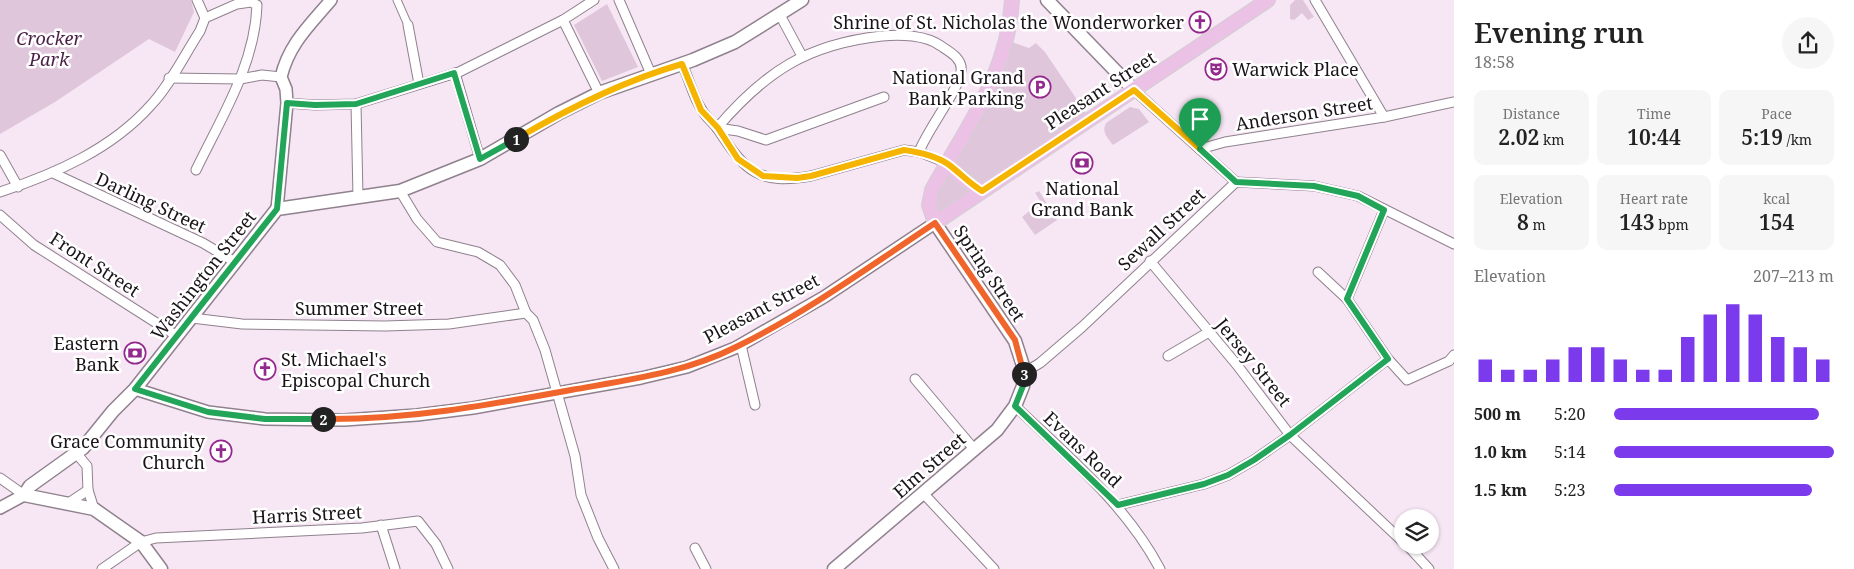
<!DOCTYPE html>
<html lang="en">
<head>
<meta charset="utf-8">
<style>
	:root { --surface:#fff; --page:#f6f6f6; --text:#222; --muted:#767676; --accent:#7c3aed }
	body { margin:0; font-family:"Noto Serif",serif; background:var(--page); color:var(--text); height:100vh; display:flex; flex-direction:column; font-size:19px; white-space:nowrap }
	* { box-sizing:border-box; margin:0 }
	p { font-size:16px; color:var(--muted) }
	.icon { flex:none; width:28px; height:28px; fill:none; stroke:currentColor; stroke-width:2; stroke-linecap:round; stroke-linejoin:round }
	.map { position:relative; flex:1; overflow:hidden }
	.side { display:flex; flex-direction:column; background:var(--surface); width:400px }
	.side>* { flex:none }
	.fabs { position:absolute; left:1394px; top:509px; display:grid; gap:10px }
	.fabs a { display:grid; place-items:center; width:45px; height:45px; border-radius:50%; background:var(--surface); box-shadow:0 1px 4px #0004; font-size:25px }
	.pin { position:absolute; display:grid; place-items:center; width:42px; height:42px; color:#fff; margin:-51px -21px; border-radius:50% 50% 50% 0; rotate:-45deg; box-shadow:0 0 5px #0007 }
	.pin .icon { rotate:45deg }
	.km { position:absolute; width:25px; height:25px; margin:-12px; border-radius:50%; background:#222; color:#fff; font-size:14px; line-height:25px; text-align:center }
	.round { display:grid; place-items:center; flex:none; width:52px; height:52px; border-radius:26px; background:var(--page) }
	.overview { display:flex; align-items:center; justify-content:space-between; height:85px; padding:0 20px }
	h1 { font-size:28px; font-weight:600; line-height:38px }
	.metrics { display:grid; grid-template-columns:repeat(3,1fr); gap:8px; height:85px; padding:5px 20px }
	.metrics div { display:grid; align-content:center; border-radius:10px; background:var(--page); text-align:center }
	.metrics b { font-size:21px; font-weight:600 }
	.metrics small { font-size:14px; font-weight:400 }
	.metrics p { font-size:14px }
	.chart { height:140px; padding:10px 20px }
	.chart p { display:flex; justify-content:space-between }
	.chart svg { width:100%; height:90px; margin-top:5px; stroke:var(--accent); stroke-width:6 }
	ul { padding:0 20px; list-style:none; font-size:16px }
	li { display:grid; grid-template-columns:80px 60px 1fr; align-items:center; height:38px }
	li i { height:12px; border-radius:6px; background:var(--accent) }
	main { display:flex; flex:1; min-height:0 }
	.map>svg:first-child { display:block }
</style>
</head>
<body>
<main>
<div class="map">
<svg width="1454" height="569" viewBox="0 0 1454 569">
	<rect width="100%" height="100%" fill="#f7e7f5"/>
	<g fill="#dfc6db">
		<polygon points="0,0 191,0 194,12 175,52 149,39 55,102 0,134"/>
		<polygon points="1295,0 1303,0 1314,17 1308,20 1302,13 1294,20 1290,19 1290,5"/>
		<polygon points="607,4 638,67 602,81 574,25"/>
		<polygon points="1006,40 1029,48 1036,43 1045,52 1090,119 935,223 932,190"/>
		<path d="M1130 107 1139 109 1149 122 1113 145C1108 138 1101 132 1106 123Z"/>
		<polygon points="1039,191 1057,220 1035,235 1022,217 1041,202 1035,193"/>
	</g>
	<g fill="none" stroke-linecap="round" stroke-linejoin="round">
		<g stroke="#8f818d" stroke-width="9">
			<polyline id="pedestrian" points="397,0 408,25"/>
		</g>
		<g stroke="#8f818d" stroke-width="11">
			<g id="minor">
				<polyline points="197,0 205,18"/>
				<polyline points="619,0 651,74"/>
				<polyline points="1315,0 1384,117"/>
				<polyline points="780,15 802,56"/>
				<polyline points="563,20 599,93"/>
				<polyline points="408,25 419,84"/>
				<path d="M682 64C689 78 693 97 702 110 706 118 714 123 719 131 746 172 759 185 811 176L904 150 919 152 947 163"/>
				<polyline points="455,73 480,159"/>
				<polyline points="169,78 240,79 262,75 281,77"/>
				<polyline points="1134,90 1236,182"/>
				<polyline points="287,103 315,105 356,104 459,72 563,20 594,0"/>
				<polyline points="356,104 358,197"/>
				<path d="M717 128C765 72 807 44 882 36 900 34 926 35 941 46 950 52 963 59 961 71 959 90 927 130 919 152"/>
				<polyline points="717,128 738,131 766,140 884,97"/>
				<polyline points="1200,149 1225,142 1384,117 1454,102"/>
				<polyline points="0,155 18,187"/>
				<polyline points="53,173 203,243 235,262"/>
				<polyline points="400,191 417,219 437,242 478,252 500,265 515,285 526,313 533,320 545,350 575,456 581,495 598,538 614,569"/>
				<path d="M0 192C55 174 112 149 151 105 170 85 185 54 200 31L205 18 237 4 251 2 257 5C255 65 221 118 196 170"/>
				<polyline points="1384,210 1347,299 1388,359 1407,380 1449,361 1454,355"/>
				<polyline points="0,215 34,245 177,336"/>
				<polyline points="1150,261 1237,365 1290,435 1402,541"/>
				<polyline points="1318,272 1347,299"/>
				<polyline points="192,318 242,324 385,326 449,324 526,313"/>
				<polyline points="741,345 755,405"/>
				<polyline points="1168,356 1209,332"/>
				<polyline points="1025,372 1040,363 1082,327 1236,182 1314,186 1358,196 1454,244"/>
				<polyline points="915,379 974,449"/>
				<path d="M1015 406C1067 456 1125 503 1160 569"/>
				<polyline points="76,453 87,466 88,490 94,509"/>
				<polyline points="0,478 24,495"/>
				<polyline points="923,493 994,569"/>
				<polyline points="67,504 88,490"/>
				<polyline points="1118,505 1204,484 1228,475 1254,460 1290,435 1388,359"/>
				<polyline points="381,525 395,569"/>
				<polyline points="1407,545 1429,569"/>
				<polyline points="695,548 706,569"/>
				<polyline points="102,569 141,542 156,538 362,528 418,521 436,544 448,569"/>
			</g>
		</g>
		<g stroke="#8f818d" stroke-width="14">
			<g id="tertiary">
				<path d="M277 209 287 103 286 89 281 77C289 44 309 26 331 0"/>
				<polyline points="135,389 208,412 265,419 344,420 417,415 473,408 641,378 687,367 735,348 824,297 935,223"/>
				<polyline points="0,508 24,495"/>
			</g>
		</g>
		<g stroke="#8f818d" stroke-width="15">
			<g id="secondary">
				<polyline points="1047,0 1134,90"/>
				<polyline points="161,569 141,542 94,509 24,495 30,486 83,448 113,411 135,389 277,209 400,191 480,159 559,113 599,93 693,60 735,42 802,0"/>
				<polyline points="834,569 997,430 1015,406 1023,386 1025,372 1015,341 935,223"/>
			</g>
		</g>
		<g stroke="#d1d0d1" stroke-width="16">
			<g id="primary">
				<path d="M1012 0C1008 75 966 127 932 190L929 205 935 223 1268 0"/>
				<polyline points="947,163 963,179 981,191"/>
			</g>
		</g>
		<use href="#pedestrian" stroke="#fff" stroke-width="7"/>
		<use href="#minor" stroke="#fff" stroke-width="9"/>
		<use href="#tertiary" stroke="#fff" stroke-width="11"/>
		<use href="#secondary" stroke="#fff" stroke-width="12"/>
		<use href="#primary" stroke="#ebc1e5" stroke-width="14"/>
	</g>
	<g fill="none" stroke-linecap="round" stroke-linejoin="round">
		<g stroke="#fff" stroke-width="10">
			<path id="split-1" d="M516 139C569 108 623 81 682 64L701 110 718 128 738 159 763 176 797 178 811 176 904 150C918 152 936 156 948 164 960 173 969 183 982 191L1134 90 1200 149"/>
		</g>
		<g stroke="#fff" stroke-width="10">
			<polyline id="split-2" points="323,419 265,419 208,412 135,389 277,209 287,103 315,105 356,104 454,73 480,159 516,139"/>
		</g>
		<g stroke="#fff" stroke-width="10">
			<path id="split-3" d="M323 419C407 420 489 405 571 390 627 380 685 373 736 347 806 313 870 266 935 223L1015 340 1024 374"/>
		</g>
		<g stroke="#fff" stroke-width="10">
			<polyline id="split-4" points="1024,374 1023,386 1015,406 1118,505 1204,484 1228,475 1254,460 1290,435 1388,359 1347,299 1384,210 1358,196 1314,186 1236,182 1200,149"/>
		</g>
		<use href="#split-1" stroke="#f5b400" stroke-width="6"/>
		<use href="#split-2" stroke="#22a559" stroke-width="6"/>
		<use href="#split-3" stroke="#f0652b" stroke-width="6"/>
		<use href="#split-4" stroke="#22a559" stroke-width="6"/>
	</g>
	<defs>
		<g id="church-ring" transform="scale(1.125)"><circle r="9.5" fill="#fff" stroke="#93298c" stroke-width="1.5"/><path d="M-1.2-6h2.4v3.5h3.3v2.4h-3.3V6h-2.4V-.1h-3.3v-2.4h3.3Z" fill="#93298c"/></g>
		<g id="theatre-ring" transform="scale(1.125)"><circle r="9.5" fill="#fff" stroke="#93298c" stroke-width="1.5"/><path d="M-5-5.5Q0-4 5-5.5V0Q5 5 0 6Q-5 5-5 0ZM-3.3-2.5H-1v1.5H-3.3ZM1-2.5H3.3v1.5H1ZM-2.8 1Q0 5.5 2.8 1Z" fill="#93298c"/></g>
		<g id="parking-ring" transform="scale(1.125)"><circle r="9.5" fill="#fff" stroke="#93298c" stroke-width="1.5"/><path d="M-3.5-5.5H1a3.5 3.5 0 0 1 0 7H-1V5.5H-3.5ZM-1-3.4V-.6H.8a1.4 1.4 0 0 0 0-2.8Z" fill="#93298c"/></g>
		<g id="bank-ring" transform="scale(1.125)"><circle r="9.5" fill="#fff" stroke="#93298c" stroke-width="1.5"/><path d="M-6-4H6V4H-6ZM0-2.3a2.3 2.3 0 1 0 0 4.6a2.3 2.3 0 1 0 0-4.6Z" fill="#93298c"/></g>
	</defs>
	<g fill-rule="evenodd">
		<use href="#church-ring" x="1200" y="22"/>
		<use href="#theatre-ring" x="1216" y="69"/>
		<use href="#parking-ring" x="1040" y="87"/>
		<use href="#bank-ring" x="1082" y="163"/>
		<use href="#bank-ring" x="135" y="353"/>
		<use href="#church-ring" x="265" y="369"/>
		<use href="#church-ring" x="221" y="451"/>
	</g>
	<g text-anchor="middle" dominant-baseline="central" stroke-width="5" stroke-linejoin="round" paint-order="stroke">
		<g font-size="18" fill="#1a1419" stroke="#fff" text-anchor="end">
			<text x="1184" y="22">Shrine of St. Nicholas the Wonderworker</text>
			<text x="1232" y="69" text-anchor="start">Warwick Place</text>
			<text x="1024" y="77">National Grand<tspan x="1024" dy="21">Bank Parking</tspan></text>
			<text x="1082" y="188" text-anchor="middle">National<tspan x="1082" dy="21">Grand Bank</tspan></text>
			<text x="119" y="343">Eastern<tspan x="119" dy="21">Bank</tspan></text>
			<text x="281" y="359" text-anchor="start">St. Michael's<tspan x="281" dy="21">Episcopal Church</tspan></text>
			<text x="205" y="441">Grace Community<tspan x="205" dy="21">Church</tspan></text>
		</g>
		<g font-size="18" font-style="italic" fill="#4a1f46" stroke="#fff">
			<text x="49" y="38">Crocker<tspan x="49" dy="21">Park</tspan></text>
		</g>
		<g font-size="18" fill="#1a1419" stroke="#fff">
			<text transform="translate(1100 90) rotate(-33)">Pleasant Street</text>
			<text transform="translate(1304 113) rotate(-9)">Anderson Street</text>
			<text transform="translate(151 202) rotate(25)">Darling Street</text>
			<text transform="translate(1161 229) rotate(-43)">Sewall Street</text>
			<text transform="translate(95 264) rotate(33)">Front Street</text>
			<text transform="translate(990 273) rotate(56)">Spring Street</text>
			<text transform="translate(203 275) rotate(-52)">Washington Street</text>
			<text x="359" y="308">Summer Street</text>
			<text transform="translate(761 308) rotate(-28)">Pleasant Street</text>
			<text transform="translate(1254 362) rotate(51)">Jersey Street</text>
			<text transform="translate(1083 449) rotate(44)">Evans Road</text>
			<text transform="translate(929 465) rotate(-41)">Elm Street</text>
			<text transform="translate(307 514) rotate(-3)">Harris Street</text>
		</g>
	</g>
</svg>
<div class="fabs">
<a><svg class="icon" aria-label="layers" viewBox="0 0 24 24"><path d="M12 4l9 5-9 5-9-5zM3 14l9 5 9-5"/></svg></a>
</div>
<div class="pin" style="left:1200px;top:149px;background:#1e9e55"><svg class="icon" aria-label="arrive" viewBox="0 0 24 24"><path d="M6 21V4h12l-3 4 3 4H6"/></svg></div>
<b class="km" style="left:516px;top:139px">1</b>
<b class="km" style="left:323px;top:419px">2</b>
<b class="km" style="left:1024px;top:374px">3</b>
</div>
<section class="side">
<div class="overview"><div><h1>Evening run</h1><p>18:58</p></div><a class="round"><svg class="icon" aria-label="share" viewBox="0 0 24 24"><path d="M12 15V3M7 8l5-5 5 5M5 13v7h14v-7"/></svg></a></div>
<div class="metrics">
<div><p>Distance</p><b>2.02<small> km</small></b></div>
<div><p>Time</p><b>10:44</b></div>
<div><p>Pace</p><b>5:19<small> /km</small></b></div>
</div>
<div class="metrics">
<div><p>Elevation</p><b>8<small> m</small></b></div>
<div><p>Heart rate</p><b>143<small> bpm</small></b></div>
<div><p>kcal</p><b>154</b></div>
</div>
<div class="chart"><p><span>Elevation</span>207–213 m</p>
<svg viewBox="0 0 160 44" preserveAspectRatio="none"><path d="M5 44V33M15 44V38M25 44V38M35 44V33M45 44V27M55 44V27M65 44V33M75 44V38M85 44V38M95 44V22M105 44V11M115 44V6M125 44V11M135 44V22M145 44V27M155 44V33"/></svg>
</div>
<ul>
<li><b>500 m</b>5:20<i style="width:93%"></i></li>
<li><b>1.0 km</b>5:14<i style="width:100%"></i></li>
<li><b>1.5 km</b>5:23<i style="width:90%"></i></li>
</ul>
</section>
</main>
</body>
</html>
